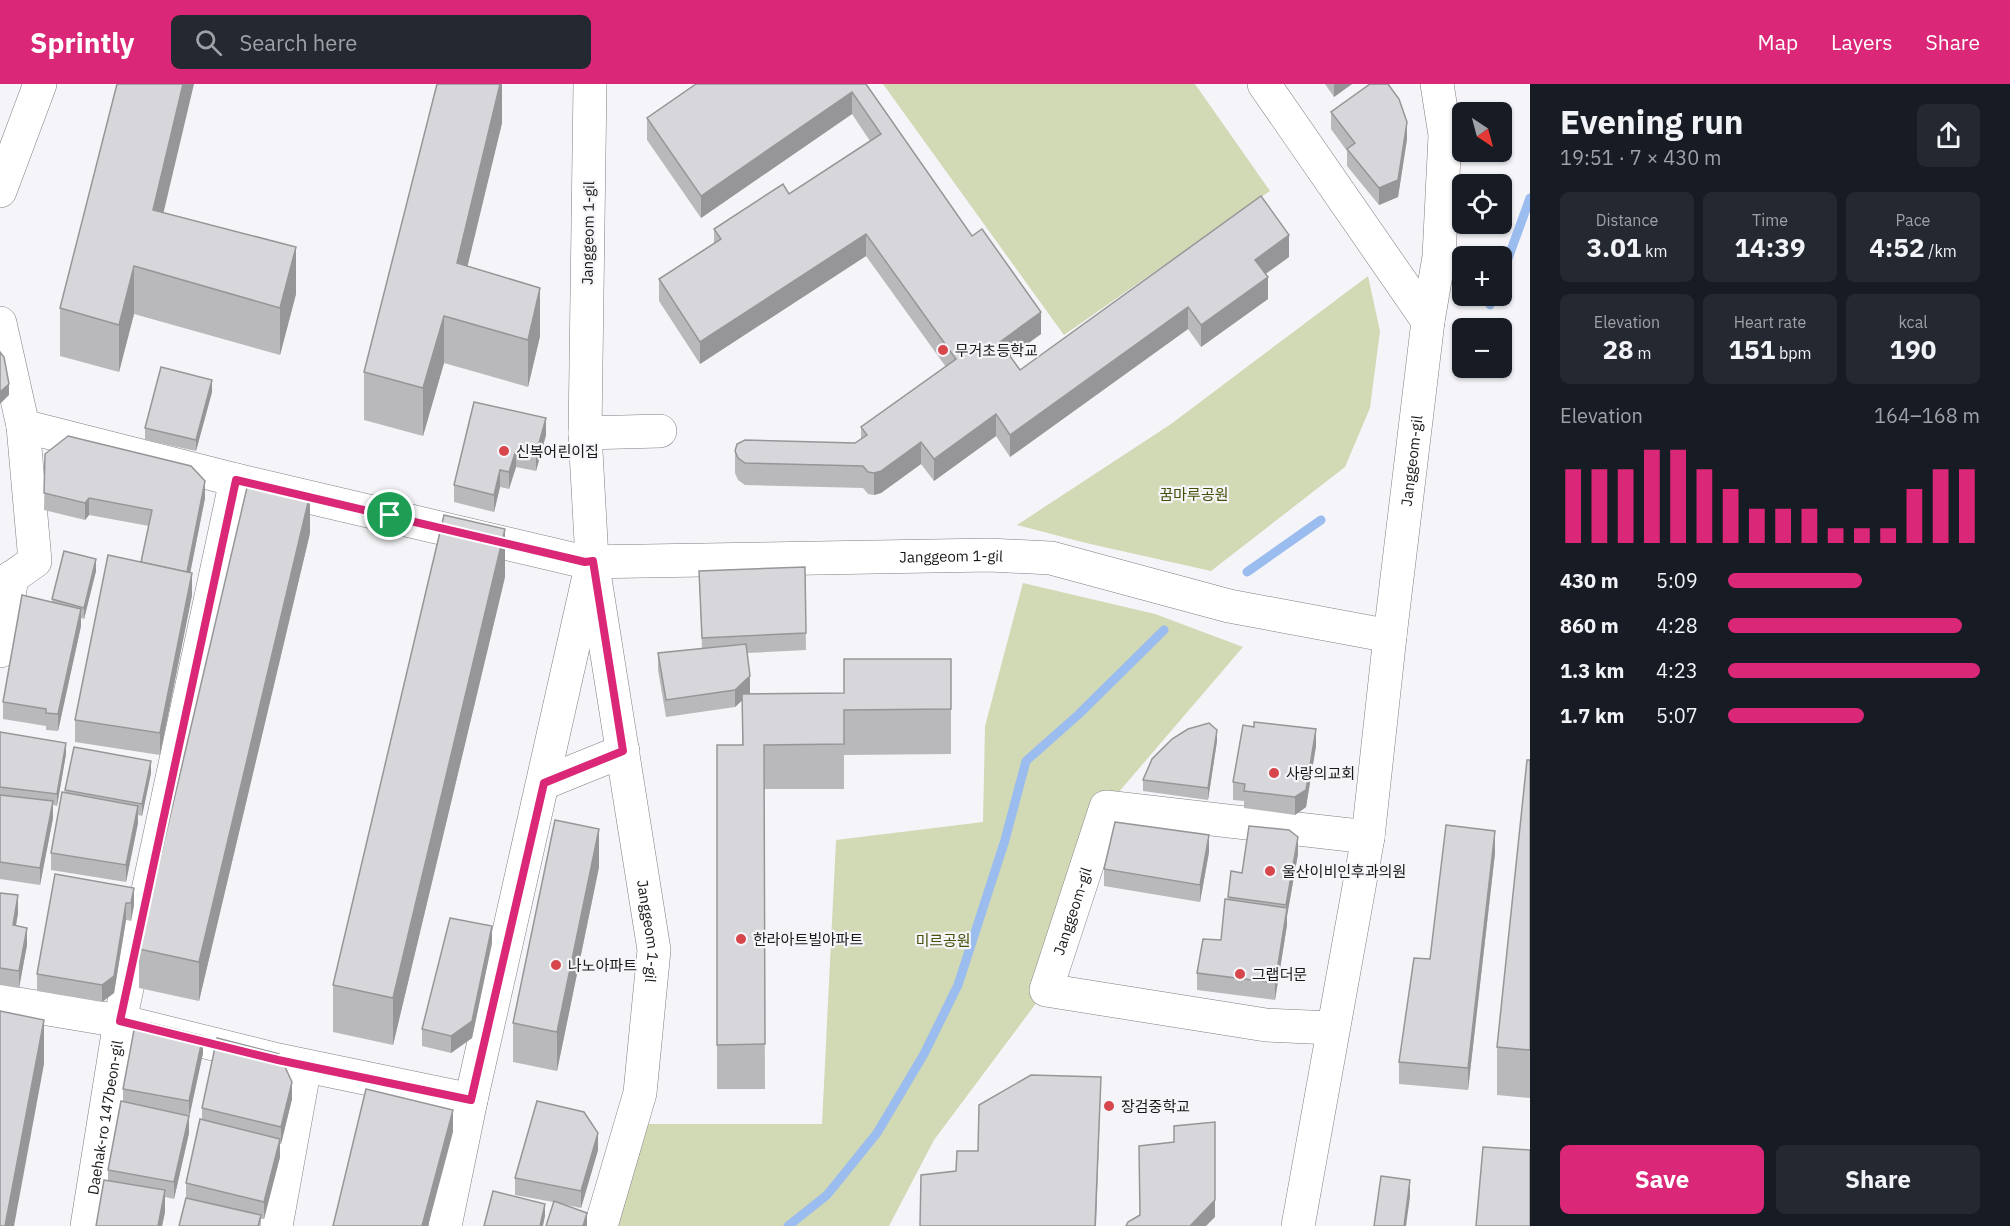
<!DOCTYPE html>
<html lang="en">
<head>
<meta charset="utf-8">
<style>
	:root { --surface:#171b24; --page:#242831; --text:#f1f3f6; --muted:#9ea1a6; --accent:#db2777 }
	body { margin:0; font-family:"IBM Plex Sans","Noto Sans KR",sans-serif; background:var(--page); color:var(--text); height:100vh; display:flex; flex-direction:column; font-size:22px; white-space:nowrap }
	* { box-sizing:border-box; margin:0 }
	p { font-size:20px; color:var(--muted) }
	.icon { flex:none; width:33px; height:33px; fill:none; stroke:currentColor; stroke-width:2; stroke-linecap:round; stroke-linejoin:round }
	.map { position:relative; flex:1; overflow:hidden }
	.details { display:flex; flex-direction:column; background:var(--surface); width:480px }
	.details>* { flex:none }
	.needle { width:39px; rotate:144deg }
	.controls { position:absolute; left:1452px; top:18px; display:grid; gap:12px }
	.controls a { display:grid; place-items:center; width:60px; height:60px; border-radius:9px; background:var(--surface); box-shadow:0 2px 4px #0004; font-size:30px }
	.pin { position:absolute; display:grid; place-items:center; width:51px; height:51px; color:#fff; margin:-26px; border:3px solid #fff; border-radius:50%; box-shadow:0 2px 6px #0007 }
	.round { display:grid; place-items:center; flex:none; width:63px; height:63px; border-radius:9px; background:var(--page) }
	.summary { display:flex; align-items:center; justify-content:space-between; height:102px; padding:0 30px }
	h1 { font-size:33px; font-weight:700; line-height:45px }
	.metrics { display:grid; grid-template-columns:repeat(3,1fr); gap:9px; height:102px; padding:6px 30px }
	.metrics div { display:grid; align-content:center; border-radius:9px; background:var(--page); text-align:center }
	.metrics b { font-size:26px; font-weight:700 }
	.metrics small { font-size:16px; font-weight:400 }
	.metrics p { font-size:16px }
	.chart { height:168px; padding:12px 30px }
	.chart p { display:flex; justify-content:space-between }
	.chart svg { width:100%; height:108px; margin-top:6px; stroke:var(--accent); stroke-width:6 }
	.primary-button { display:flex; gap:12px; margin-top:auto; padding:12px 30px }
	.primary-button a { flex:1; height:69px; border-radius:9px; background:var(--accent); color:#fff; font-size:24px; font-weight:700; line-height:69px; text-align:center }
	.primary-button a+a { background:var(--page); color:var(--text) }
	ul { padding:0 30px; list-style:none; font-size:20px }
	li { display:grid; grid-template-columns:96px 72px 1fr; align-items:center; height:45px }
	li i { height:15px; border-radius:8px; background:var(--accent) }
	header { display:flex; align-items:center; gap:36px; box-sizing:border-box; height:84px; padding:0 30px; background:var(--accent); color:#fff }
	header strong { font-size:28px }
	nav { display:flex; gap:33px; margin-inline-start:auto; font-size:21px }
	.search { width:420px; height:54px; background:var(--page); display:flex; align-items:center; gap:15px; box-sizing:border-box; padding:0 21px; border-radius:9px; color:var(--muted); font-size:22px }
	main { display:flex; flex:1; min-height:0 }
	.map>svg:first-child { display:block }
</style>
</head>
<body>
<header>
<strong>Sprintly</strong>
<div class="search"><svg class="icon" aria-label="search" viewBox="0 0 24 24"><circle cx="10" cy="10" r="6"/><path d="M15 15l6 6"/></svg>Search here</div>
<nav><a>Map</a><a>Layers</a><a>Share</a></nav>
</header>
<main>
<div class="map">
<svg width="1530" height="1142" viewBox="0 0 1530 1142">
	<rect width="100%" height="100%" fill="#f5f5f9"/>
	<g fill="#d2d9b5">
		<polygon points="883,0 1195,0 1270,107 1064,251"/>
		<polygon points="1368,192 1380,247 1370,324 1345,383 1211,487 1086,459 1017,441 1171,340"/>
		<polygon points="1023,499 1155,530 1243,563 1106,723 1046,906 934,1056 889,1142 601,1142 626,1056 649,1040 822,1040 836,756 983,738 985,642"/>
	</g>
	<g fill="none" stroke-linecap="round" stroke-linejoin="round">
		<g stroke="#9abcee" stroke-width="9">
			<polyline points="1502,191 1530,114"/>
			<polyline points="1490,221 1494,212"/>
			<polyline points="1247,488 1321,436"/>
			<polyline points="788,1142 827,1111 877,1049 924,970 958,901 1005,756 1026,677 1079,630 1164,546"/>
		</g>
		<g stroke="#7f7e82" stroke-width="34">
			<g id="street">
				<path id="s1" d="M590 0 585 349 592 476 654 866 640 1009 601 1142"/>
				<polyline points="1264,0 1428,237"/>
				<polyline points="0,107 40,0"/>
				<path id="s2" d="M0 239 23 342 236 396 585 478 989 471 1051 474 1229 522 1390 552"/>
				<polyline points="585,349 660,347"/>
				<polyline points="0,502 35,477 23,342"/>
				<polyline points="0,567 12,493"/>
				<polyline points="544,699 623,667"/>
				<polyline points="0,917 120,937 278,976 471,1016"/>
				<path id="s3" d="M1332 944 1266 941 1046 906 1106 723 1368 753"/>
				<path id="s4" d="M87 1142 120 937 236 396"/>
				<polyline points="276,1142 305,982"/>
				<polyline points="445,1142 471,1016 588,496"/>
			</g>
		</g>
		<g stroke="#7f7e82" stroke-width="34">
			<g id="secondary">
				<path id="s5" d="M1298 1142 1368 753 1390 552 1428 237 1439 173 1445 51 1437 0"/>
			</g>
		</g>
		<use href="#street" stroke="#fff" stroke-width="33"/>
		<use href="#secondary" stroke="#fff" stroke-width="33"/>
	</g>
	<g fill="#b9b8bb">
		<polygon points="502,0 502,39 467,182 540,252 528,303 444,279 423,352 364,336 364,288"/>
		<polygon points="866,0 1041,250 1010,272 1020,286 1289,173 1266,190 1268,215 1201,263 1188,245 1010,373 996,352 934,397 921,380 881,409 874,411 868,410 863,404 745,401 738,396 735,389 735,367 855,359 861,355 861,343 946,283 866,172 700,280 659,217 659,195 714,159 714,145 789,110 870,57 852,30 701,134 647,56 647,34"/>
		<polygon points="1325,0 1352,0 1334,13"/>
		<polygon points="1331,28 1407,55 1398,113 1379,121 1347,82 1347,67 1331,45"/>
		<polygon points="163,129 296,210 280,271 134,230 119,288 60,272 60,224"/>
		<polygon points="212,308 196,367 145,356 145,344"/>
		<polygon points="474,318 546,351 536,387 516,383 509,405 500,403 494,428 454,418 454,401"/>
		<polygon points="45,370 205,414 190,489 192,511 160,671 75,658 75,636 141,478 149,442 89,431 85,436 44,426"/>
		<polygon points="310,449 199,917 139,904 139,865"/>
		<polygon points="805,483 806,566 747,569 750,609 749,610 844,609 951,575 951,670 844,671 844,705 764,705 765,1005 717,1005 717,661 742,661 742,616 735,623 666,633 658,586 658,569 702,565 699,487"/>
		<polygon points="96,487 84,535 81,534 81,542 58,647 46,646 46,642 3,635 3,618 52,518 52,515"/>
		<polygon points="505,493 393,961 333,948 333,901"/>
		<polygon points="0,648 66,670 57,722 53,721 53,734 40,801 0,795"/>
		<polygon points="1217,657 1208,716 1143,707 1143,696"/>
		<polygon points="1316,662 1306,723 1295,731 1244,724 1244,717 1233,716 1233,698"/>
		<polygon points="1530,676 1530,1014 1497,1011 1497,963"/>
		<polygon points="151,689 142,732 138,731 138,739 126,798 51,786 51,769 65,706"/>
		<polygon points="1209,768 1200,818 1104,802 1104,785"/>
		<polygon points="1495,769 1468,1006 1399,1000 1399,978"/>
		<polygon points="1298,770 1287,832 1287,841 1275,916 1197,906 1197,889 1221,856 1228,816 1231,787 1242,789"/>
		<polygon points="599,783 557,987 513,978 513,939"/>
		<polygon points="55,790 134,821 131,837 126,836 114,909 102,918 37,907 37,890"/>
		<polygon points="0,809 18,829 16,842 27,861 19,904 0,901"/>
		<polygon points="492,859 472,954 451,969 422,962 422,945"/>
		<polygon points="203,969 189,1034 189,1049 174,1115 165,1113 165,1128 162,1142 96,1142 108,1097 108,1086 123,1018 123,1005"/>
		<polygon points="292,1015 281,1060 280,1060 280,1073 264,1135 261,1135 261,1142 186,1114 186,1099 202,1035 202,1024"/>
		<polygon points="598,1066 581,1124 563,1120 587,1141 553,1118 515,1111 515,1094"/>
	</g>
	<g fill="#969699">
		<polygon points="183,0 194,0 153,173 153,126"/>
		<polygon points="500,0 502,0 502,39 457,226 457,179"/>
		<polygon points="1334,0 1352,0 1334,13"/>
		<polygon points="852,8 852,30 701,134 701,112"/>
		<polygon points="1407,38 1407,55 1398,113 1379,121 1379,104"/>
		<polygon points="866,150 866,172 700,280 700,258"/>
		<polygon points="1289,151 1289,173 1255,197 1255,176"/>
		<polygon points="296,163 296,210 280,271 280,224"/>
		<polygon points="134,182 134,230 119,288 119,241"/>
		<polygon points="1268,193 1268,215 1201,263 1201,241"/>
		<polygon points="540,204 540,252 528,303 528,256"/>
		<polygon points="1188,223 1188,245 1010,373 1010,351"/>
		<polygon points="1041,228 1041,250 1000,280 1000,258"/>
		<polygon points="444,232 444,279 423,352 423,304"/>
		<polygon points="212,296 212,308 196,367 196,356"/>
		<polygon points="9,300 9,311 0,320 0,308"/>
		<polygon points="996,330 996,352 934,397 934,375"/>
		<polygon points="546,334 546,351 536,387 536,370"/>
		<polygon points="921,358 921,380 881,409 874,411 874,389"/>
		<polygon points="516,366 516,383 509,405 509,388"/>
		<polygon points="500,386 500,403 494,428 494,411"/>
		<polygon points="205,397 205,414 187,505 187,488"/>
		<polygon points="310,410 310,449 199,917 199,878"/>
		<polygon points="89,414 89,431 85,436 85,419"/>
		<polygon points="505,445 505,493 393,961 393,914"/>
		<polygon points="96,475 96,487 84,535 84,524"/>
		<polygon points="192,489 192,511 160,671 160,649"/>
		<polygon points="81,525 81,542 58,647 58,630"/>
		<polygon points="750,592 750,609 735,623 735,606"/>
		<polygon points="1316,645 1316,662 1306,723 1295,731 1295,713"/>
		<polygon points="1217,646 1217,657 1208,716 1208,704"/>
		<polygon points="66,659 66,670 57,722 57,710"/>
		<polygon points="151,677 151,689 142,732 142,720"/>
		<polygon points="53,717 53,734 40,801 40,784"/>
		<polygon points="138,722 138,739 126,798 126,781"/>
		<polygon points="599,745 599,783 557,987 557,948"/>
		<polygon points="1495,747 1495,769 1468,1006 1468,984"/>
		<polygon points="1209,751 1209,768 1200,818 1200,801"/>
		<polygon points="1298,753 1298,770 1287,832 1287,841 1275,916 1275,899 1286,831 1286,821"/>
		<polygon points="134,804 134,821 131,837 131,819"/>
		<polygon points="18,811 18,829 13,858 13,841"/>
		<polygon points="126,819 126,836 114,909 102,918 102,901"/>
		<polygon points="492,842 492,859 472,954 451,969 451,952"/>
		<polygon points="27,844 27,861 19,904 19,887"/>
		<polygon points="44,936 44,980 14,1142 5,1142"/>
		<polygon points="203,952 203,969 189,1034 189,1017"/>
		<polygon points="1101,993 1096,1142 1095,1142"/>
		<polygon points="292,998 292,1015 281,1060 281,1043"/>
		<polygon points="453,1026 453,1048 428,1142 422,1142"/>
		<polygon points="189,1032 189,1049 174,1115 174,1098"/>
		<polygon points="598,1049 598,1066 581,1124 581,1107"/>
		<polygon points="280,1055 280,1073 264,1135 264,1118"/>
		<polygon points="1410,1096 1410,1113 1406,1142 1404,1142"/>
		<polygon points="165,1106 165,1128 162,1142 158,1142"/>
		<polygon points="1215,1116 1215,1133 1206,1142 1191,1142 1191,1141"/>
		<polygon points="545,1120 545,1132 543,1142 540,1142"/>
		<polygon points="587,1129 587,1142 583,1142"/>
	</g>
	<g fill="#d7d6da" stroke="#969699" stroke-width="1.5">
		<polygon points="117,0 183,0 153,126 296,163 280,224 134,182 119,241 60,224"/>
		<polygon points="437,0 500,0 457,179 540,204 528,256 444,232 423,304 364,288"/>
		<polygon points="696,0 866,0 972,152 982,145 1041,228 1000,258 1020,286 1261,112 1289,151 1255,176 1268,193 1201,241 1188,223 1010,351 996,330 934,375 921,358 881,387 874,389 868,388 863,382 745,379 738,374 735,367 737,360 745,356 855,359 867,351 861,343 956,275 866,150 700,258 659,195 721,155 714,145 783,100 789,110 881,50 852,8 701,112 647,34"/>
		<polygon points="1370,0 1388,0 1399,15 1407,38 1398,96 1379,104 1347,65 1355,59 1331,28"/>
		<polygon points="0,268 4,273 9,300 0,308"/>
		<polygon points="161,283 212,296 196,356 145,344"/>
		<polygon points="474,318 546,334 536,370 516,366 509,388 500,386 494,411 454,401"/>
		<polygon points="68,352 191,382 205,397 187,488 141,478 152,426 89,414 85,419 44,409 45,370"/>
		<polygon points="249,395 310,410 199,878 139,865"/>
		<polygon points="444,431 505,445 393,914 333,901"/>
		<polygon points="64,467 96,475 84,524 52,515"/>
		<polygon points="108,471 192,489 160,649 75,636"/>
		<polygon points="805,483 806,549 702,554 699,487"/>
		<polygon points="22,511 81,525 58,630 46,629 46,625 3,618"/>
		<polygon points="746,560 750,592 735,606 666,616 658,569"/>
		<polygon points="844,575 951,575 951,625 844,626 844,660 764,661 765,960 717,961 717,661 743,661 742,610 844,609"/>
		<polygon points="1254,638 1316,645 1306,706 1295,713 1244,707 1245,700 1233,698 1243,641 1254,643"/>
		<polygon points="1209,639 1217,646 1208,704 1143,696 1152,675 1172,655 1188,645"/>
		<polygon points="0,648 66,659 57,710 0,703"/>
		<polygon points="74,663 151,677 142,720 65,706"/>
		<polygon points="1527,676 1530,676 1530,966 1497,963"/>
		<polygon points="62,708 138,722 126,781 51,769"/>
		<polygon points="0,711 53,717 40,784 0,778"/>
		<polygon points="555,736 599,745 557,948 513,939"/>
		<polygon points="1115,738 1209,751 1200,801 1104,785"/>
		<polygon points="1446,741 1495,747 1468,984 1399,978 1414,874 1430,875"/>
		<polygon points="1249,742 1289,746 1298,753 1286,821 1228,813 1231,787 1242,789"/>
		<polygon points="55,790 134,804 131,819 126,819 114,892 102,901 37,890"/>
		<polygon points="0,809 18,811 13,841 27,844 19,887 0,884"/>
		<polygon points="1225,815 1287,824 1275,899 1197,889 1203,855 1221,856"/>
		<polygon points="450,834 492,842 472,937 451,952 422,945"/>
		<polygon points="0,927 44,936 5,1142 0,1142"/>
		<polygon points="150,939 203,952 189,1017 123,1005 134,946"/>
		<polygon points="217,954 279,970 292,998 281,1043 202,1024"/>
		<polygon points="1031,991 1101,993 1095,1142 920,1142 921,1091 956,1087 957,1067 978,1067 979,1021"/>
		<polygon points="366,1005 453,1026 422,1142 333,1142"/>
		<polygon points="121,1017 189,1032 174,1098 108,1086"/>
		<polygon points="537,1017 584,1028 598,1049 581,1107 515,1094"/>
		<polygon points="200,1035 280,1055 264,1118 186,1099"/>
		<polygon points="1215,1038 1215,1116 1191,1141 1191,1142 1126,1142 1128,1138 1140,1131 1139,1062 1174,1058 1174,1042"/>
		<polygon points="1483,1063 1530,1066 1530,1142 1476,1142"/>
		<polygon points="1381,1092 1410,1096 1404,1142 1374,1142"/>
		<polygon points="104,1096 165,1106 158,1142 96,1142"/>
		<polygon points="493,1107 545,1120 540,1142 484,1142"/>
		<polygon points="186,1114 261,1131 258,1142 179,1142"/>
		<polygon points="554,1117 587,1129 583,1142 546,1142"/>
	</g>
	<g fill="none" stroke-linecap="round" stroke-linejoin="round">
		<g stroke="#fff" stroke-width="12">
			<polygon id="route" points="236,396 585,478 593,477 623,667 544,699 471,1016 278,976 120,937"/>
		</g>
		<use href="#route" stroke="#db2777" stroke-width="8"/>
	</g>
	<g fill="#d6464a" stroke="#f5f5f9" stroke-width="2">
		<circle cx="943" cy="266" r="6"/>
		<circle cx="504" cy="367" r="6"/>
		<circle cx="1274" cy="689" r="6"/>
		<circle cx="1270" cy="787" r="6"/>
		<circle cx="741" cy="855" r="6"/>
		<circle cx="556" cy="881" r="6"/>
		<circle cx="1240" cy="890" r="6"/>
		<circle cx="1109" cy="1022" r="6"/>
	</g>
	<g text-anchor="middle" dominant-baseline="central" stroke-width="4.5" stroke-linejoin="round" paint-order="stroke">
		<g font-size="15" fill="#19181a" stroke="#f5f5f9">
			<text transform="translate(588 149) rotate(-89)">Janggeom 1-gil</text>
			<text stroke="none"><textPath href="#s5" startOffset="774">Janggeom-gil</textPath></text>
			<text stroke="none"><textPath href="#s2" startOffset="1050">Janggeom 1-gil</textPath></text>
			<text stroke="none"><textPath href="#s3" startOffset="372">Janggeom-gil</textPath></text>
			<text stroke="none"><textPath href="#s1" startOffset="852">Janggeom 1-gil</textPath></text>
			<text stroke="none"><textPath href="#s4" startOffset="110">Daehak-ro 147beon-gil</textPath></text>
		</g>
		<g font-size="15" fill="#19181a" stroke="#f5f5f9" text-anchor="start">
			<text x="955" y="266">무거초등학교</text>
			<text x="516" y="367">신복어린이집</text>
			<text x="1286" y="689">사랑의교회</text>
			<text x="1282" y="787">울산이비인후과의원</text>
			<text x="753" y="855">한라아트빌아파트</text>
			<text x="568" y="881">나노아파트</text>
			<text x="1252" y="890">그랩더문</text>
			<text x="1121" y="1022">장검중학교</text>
		</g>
		<g font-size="15" fill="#474f09" stroke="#f5f5f9">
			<text x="1194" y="410">꿈마루공원</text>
			<text x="943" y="856">미르공원</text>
		</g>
	</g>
</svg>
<div class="controls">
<a><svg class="needle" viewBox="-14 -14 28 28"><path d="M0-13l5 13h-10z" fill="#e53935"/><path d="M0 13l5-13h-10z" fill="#9ea1a6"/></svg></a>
<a><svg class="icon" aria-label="locate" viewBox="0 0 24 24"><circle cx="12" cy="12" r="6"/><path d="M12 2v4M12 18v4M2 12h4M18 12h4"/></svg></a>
<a>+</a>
<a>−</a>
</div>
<div class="pin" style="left:390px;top:431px;background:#1e9e55"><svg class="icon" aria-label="arrive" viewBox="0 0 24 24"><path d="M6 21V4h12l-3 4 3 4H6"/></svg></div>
</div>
<section class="details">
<div class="summary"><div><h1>Evening run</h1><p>19:51 · 7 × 430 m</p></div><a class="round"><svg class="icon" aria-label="share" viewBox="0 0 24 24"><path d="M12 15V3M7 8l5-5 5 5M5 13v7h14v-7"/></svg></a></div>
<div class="metrics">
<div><p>Distance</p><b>3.01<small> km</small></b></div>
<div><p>Time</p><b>14:39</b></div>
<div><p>Pace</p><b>4:52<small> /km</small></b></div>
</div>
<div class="metrics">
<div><p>Elevation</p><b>28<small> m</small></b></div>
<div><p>Heart rate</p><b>151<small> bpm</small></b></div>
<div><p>kcal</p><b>190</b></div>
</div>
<div class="chart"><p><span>Elevation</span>164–168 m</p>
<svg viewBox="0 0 160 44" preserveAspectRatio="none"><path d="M5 44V14M15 44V14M25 44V14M35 44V6M45 44V6M55 44V14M65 44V22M75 44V30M85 44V30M95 44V30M105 44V38M115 44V38M125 44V38M135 44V22M145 44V14M155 44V14"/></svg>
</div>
<ul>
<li><b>430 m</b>5:09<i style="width:53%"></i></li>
<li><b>860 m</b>4:28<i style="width:93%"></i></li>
<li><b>1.3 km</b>4:23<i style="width:100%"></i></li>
<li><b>1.7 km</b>5:07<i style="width:54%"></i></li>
</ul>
<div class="primary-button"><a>Save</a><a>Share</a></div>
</section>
</main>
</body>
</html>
